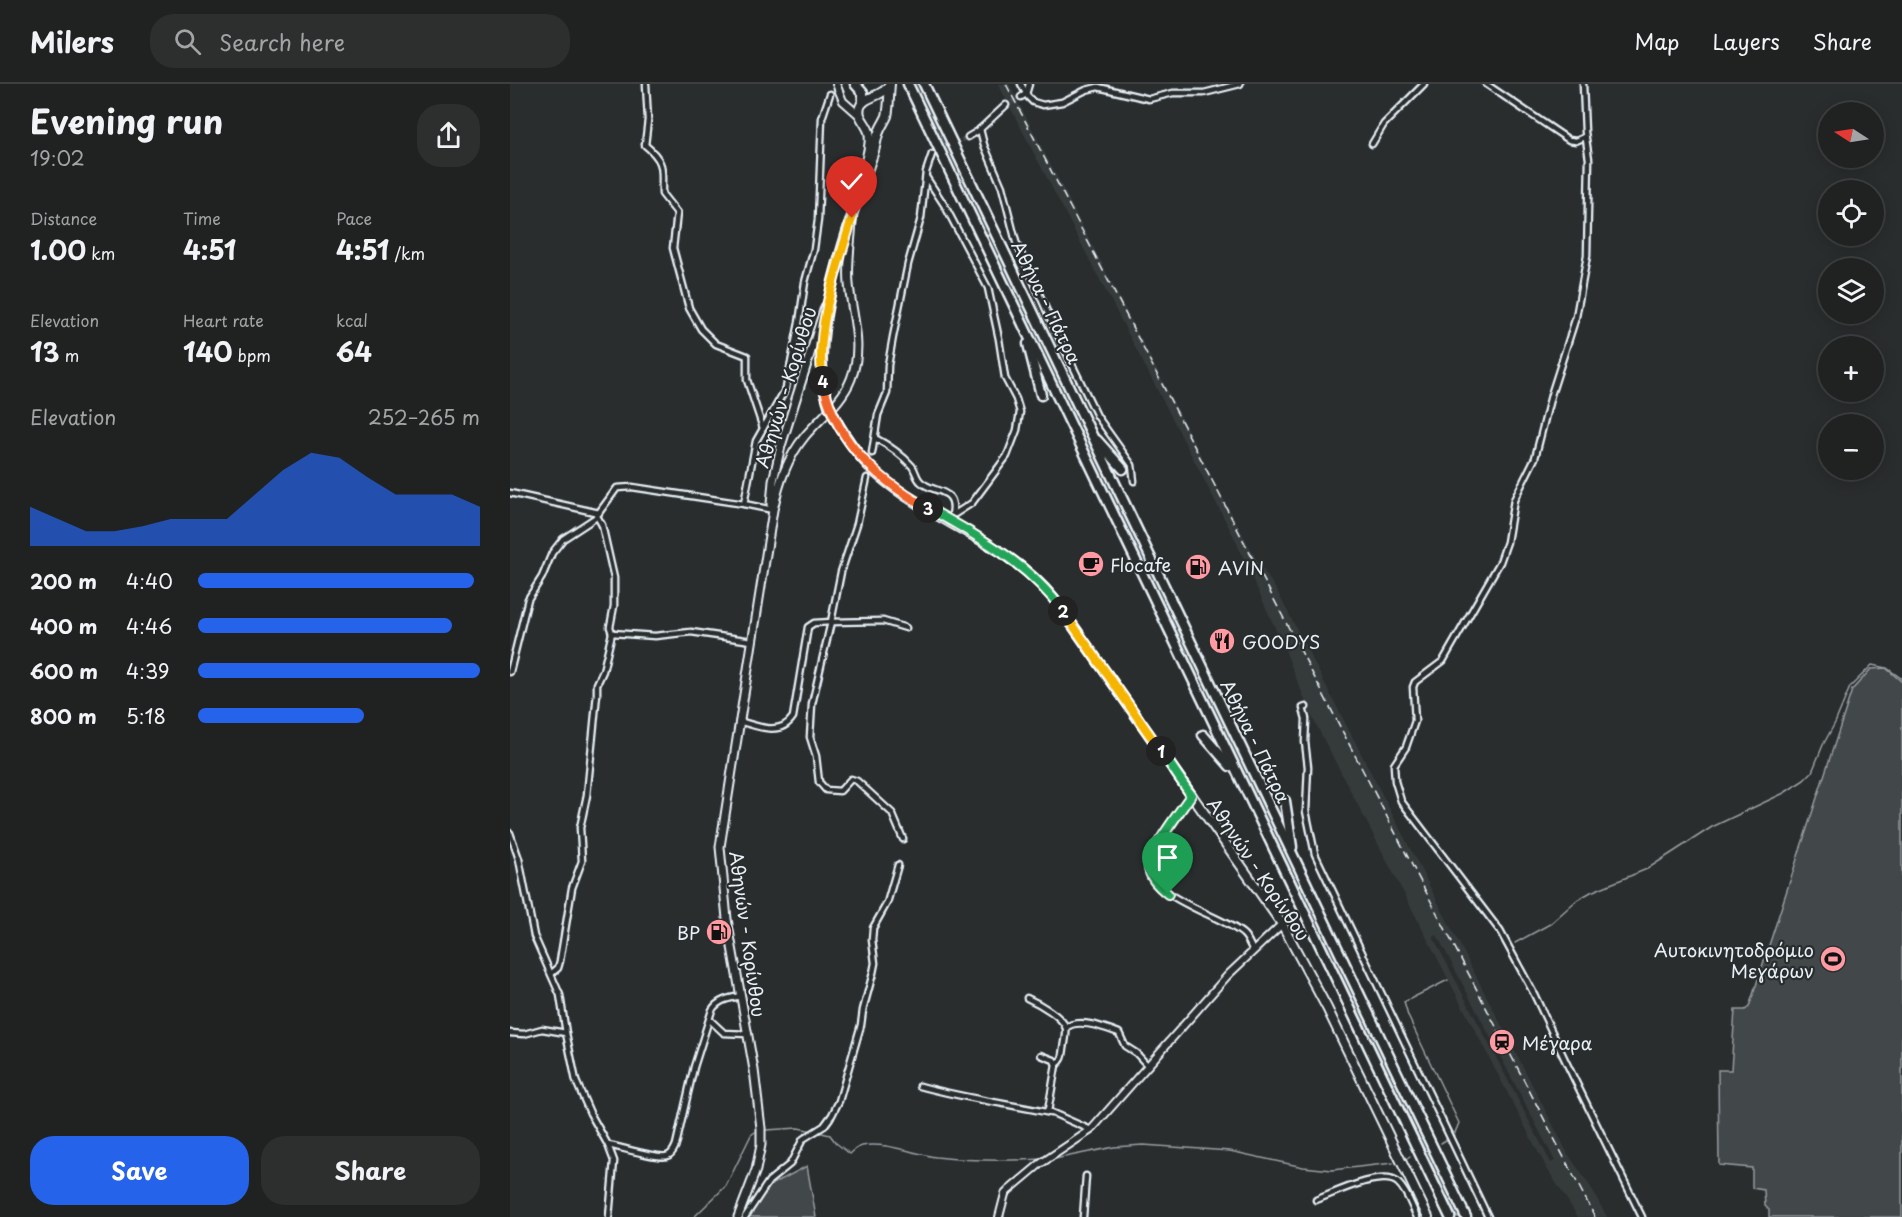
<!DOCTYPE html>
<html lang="en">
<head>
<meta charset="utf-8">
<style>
	:root { --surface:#202222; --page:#2d2f2f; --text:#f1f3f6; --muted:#a2a4a5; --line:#3d3f40; --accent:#2563eb }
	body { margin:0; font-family:"Playpen Sans",sans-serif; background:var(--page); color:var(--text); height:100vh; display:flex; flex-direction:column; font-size:22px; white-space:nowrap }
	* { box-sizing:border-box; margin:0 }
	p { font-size:20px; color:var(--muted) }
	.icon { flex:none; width:33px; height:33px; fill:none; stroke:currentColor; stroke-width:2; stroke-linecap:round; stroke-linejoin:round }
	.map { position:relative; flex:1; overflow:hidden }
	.panel { display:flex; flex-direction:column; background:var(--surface); width:510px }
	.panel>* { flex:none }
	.needle { width:39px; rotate:282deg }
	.tools { position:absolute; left:1308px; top:18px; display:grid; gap:12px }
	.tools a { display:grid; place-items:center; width:66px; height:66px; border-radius:50%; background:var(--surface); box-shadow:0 3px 15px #0003,0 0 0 2px var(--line); font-size:30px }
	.pin { position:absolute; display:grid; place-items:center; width:51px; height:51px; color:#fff; margin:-62px -26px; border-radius:50% 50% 50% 0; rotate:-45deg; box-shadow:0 0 6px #0007 }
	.pin .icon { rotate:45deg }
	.km { position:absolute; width:30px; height:30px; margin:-15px; border-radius:50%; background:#222; color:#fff; font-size:16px; line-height:30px; text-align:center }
	.round { display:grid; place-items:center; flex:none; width:63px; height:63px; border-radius:24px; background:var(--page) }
	.headline { display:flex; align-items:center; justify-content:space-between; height:102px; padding:0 30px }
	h1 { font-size:33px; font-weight:700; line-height:45px }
	.figures { display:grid; grid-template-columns:repeat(3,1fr); gap:9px; height:102px; padding:6px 30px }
	.figures div { display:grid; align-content:center }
	.figures b { font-size:26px; font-weight:700 }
	.figures small { font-size:16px; font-weight:400 }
	.figures p { font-size:16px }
	.chart { height:168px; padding:12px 30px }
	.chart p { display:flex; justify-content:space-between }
	.chart svg { width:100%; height:108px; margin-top:6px; fill:var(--accent); opacity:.7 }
	.action { display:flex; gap:12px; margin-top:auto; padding:12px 30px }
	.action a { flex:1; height:69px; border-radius:24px; background:var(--accent); color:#fff; font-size:24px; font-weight:700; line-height:69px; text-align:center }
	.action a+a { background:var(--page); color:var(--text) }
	ul { padding:0 30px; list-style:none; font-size:20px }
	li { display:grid; grid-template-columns:96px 72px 1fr; align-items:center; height:45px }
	li i { height:15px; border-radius:8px; background:var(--accent) }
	header { display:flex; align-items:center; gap:36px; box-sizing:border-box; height:84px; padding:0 30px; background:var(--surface); border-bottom:2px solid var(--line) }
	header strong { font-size:28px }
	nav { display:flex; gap:33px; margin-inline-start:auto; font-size:21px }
	.search { width:420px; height:54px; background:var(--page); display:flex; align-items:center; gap:15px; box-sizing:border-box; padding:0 21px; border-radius:24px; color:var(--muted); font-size:22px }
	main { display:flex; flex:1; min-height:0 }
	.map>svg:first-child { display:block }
</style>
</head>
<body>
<header>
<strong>Milers</strong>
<div class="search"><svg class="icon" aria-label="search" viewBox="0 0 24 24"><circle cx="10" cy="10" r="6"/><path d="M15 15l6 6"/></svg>Search here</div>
<nav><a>Map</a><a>Layers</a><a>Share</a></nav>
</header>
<main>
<section class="panel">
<div class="headline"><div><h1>Evening run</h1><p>19:02</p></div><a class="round"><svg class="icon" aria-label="share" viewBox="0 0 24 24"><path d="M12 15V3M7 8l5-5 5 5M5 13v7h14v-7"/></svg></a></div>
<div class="figures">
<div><p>Distance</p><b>1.00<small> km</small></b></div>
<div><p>Time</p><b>4:51</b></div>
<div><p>Pace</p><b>4:51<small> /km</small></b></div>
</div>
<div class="figures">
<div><p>Elevation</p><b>13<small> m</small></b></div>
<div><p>Heart rate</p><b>140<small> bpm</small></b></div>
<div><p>kcal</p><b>64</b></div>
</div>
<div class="chart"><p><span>Elevation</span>252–265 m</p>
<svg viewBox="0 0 160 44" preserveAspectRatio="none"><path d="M0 44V28L10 33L20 38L30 38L40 36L50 33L60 33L70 33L80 23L90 13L100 6L110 8L120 16L130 23L140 23L150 23L160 28V44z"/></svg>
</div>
<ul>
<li><b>200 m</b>4:40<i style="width:98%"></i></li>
<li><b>400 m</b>4:46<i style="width:90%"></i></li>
<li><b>600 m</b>4:39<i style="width:100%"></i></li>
<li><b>800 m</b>5:18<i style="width:59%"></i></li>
</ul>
<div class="action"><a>Save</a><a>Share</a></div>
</section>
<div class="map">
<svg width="1392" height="1133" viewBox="0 0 1392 1133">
	<rect width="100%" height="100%" fill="#2a2d2e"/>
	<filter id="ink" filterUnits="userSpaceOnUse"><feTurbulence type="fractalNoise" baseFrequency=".0167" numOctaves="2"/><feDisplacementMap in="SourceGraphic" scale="12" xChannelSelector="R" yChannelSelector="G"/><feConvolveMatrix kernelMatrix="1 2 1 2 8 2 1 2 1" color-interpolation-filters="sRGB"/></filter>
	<g filter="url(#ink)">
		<path fill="#363a3b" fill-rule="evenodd" d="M488 0H499L712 412 745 473 767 507 1058 1070 1080 1102 1097 1133H1068L1036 1083 800 629 775 566 724 453ZM927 851 1045 1077 1041 1079 923 853Z"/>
		<g fill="#424648" stroke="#959ca0" stroke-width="1.5">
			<polygon points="404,0 408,0 950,1133 947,1133"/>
			<polygon points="1377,584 1392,595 1392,1133 1259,1133 1259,1126 1255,1122 1254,1106 1242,1104 1242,1084 1209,1081 1208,986 1221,986 1225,926 1235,926 1239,923 1342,606 1361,585"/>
			<polygon points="297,1082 306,1133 238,1133 259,1102"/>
		</g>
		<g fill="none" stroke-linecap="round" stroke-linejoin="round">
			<g stroke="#989fa3" stroke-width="1.5">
				<polyline points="1005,859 1040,840 1067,816 1081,808 1137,785 1202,743 1274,709 1294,696 1302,688 1313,661 1325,639 1340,603 1362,581 1376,584 1392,598"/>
				<polyline points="256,1046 288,1044 303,1047"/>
				<path d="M308 1048 320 1051 326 1059 340 1070C343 1067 348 1063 352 1062 373 1057 405 1070 426 1073 462 1077 497 1077 533 1075"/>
				<polyline points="931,1059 944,1051 949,1039 898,932 894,918 938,896"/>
				<polyline points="545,1075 604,1063 633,1061 720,1067 793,1083 822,1086 883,1079"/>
				<polyline points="897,1075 900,1073"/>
				<polyline points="184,1133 216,1102 241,1051 245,1048"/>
			</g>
			<g stroke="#464a4c" stroke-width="4.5" stroke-dasharray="4.5 2" stroke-linecap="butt">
				<polyline points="496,21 511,13"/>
				<polyline points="422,70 458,53"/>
				<polyline points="357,394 362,369"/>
			</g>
			<g stroke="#e8f1f8" stroke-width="9">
				<g id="minor">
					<path d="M136 0 138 36 135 61C157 79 151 87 152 110L167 129 163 164 179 224 191 245 206 260 237 272V296L253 344"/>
					<polyline points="511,0 518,13 523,18 533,21 552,18 576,6 588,3 639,15 663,9 694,9 730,0"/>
					<polyline points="976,0 1059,56 1066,57 1075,53"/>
					<polyline points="1073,0 1075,48 1079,75 1077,172 1066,233 1041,311 1025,374 1004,416 997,458 990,478 933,577 905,598 903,603 905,637 896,663 884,681 885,697 891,717 990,847 1024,910 1056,978 1132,1133"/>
					<polyline points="511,13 516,10 519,0"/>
					<polyline points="470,45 474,61 492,103 506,158 544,243 587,332 622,381 624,397"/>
					<polyline points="458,53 468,47 496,21"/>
					<polyline points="862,60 874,40 914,0"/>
					<polyline points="416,93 435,122 478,204 489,255 495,294 506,315 510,328 507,346 497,372 462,419 437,435"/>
					<path d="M365 354C378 361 392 371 402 382 406 387 406 394 411 398 424 410 448 403 442 431"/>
					<polyline points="362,369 368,331 377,309 378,281 383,253 398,180 411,134 416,88 422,70"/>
					<polyline points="0,409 89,429"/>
					<polyline points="234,420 246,357 276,304 289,239 295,198 304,165 308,136 312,34 320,10"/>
					<polyline points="87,432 92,441 104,494 104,522 100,543 102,549 145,552 181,548 242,557"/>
					<polyline points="0,588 18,515 32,493 42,469 53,455 85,434 107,404 122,403 234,420 263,426"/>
					<polyline points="796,623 793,624 796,635 795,658 798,683 796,727 805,770 978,1133"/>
					<path d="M229 637C247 642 270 653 283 633L298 543 304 539 321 538 331 488 347 440 357 394"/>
					<path d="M681 711C670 727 644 759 640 778 632 813 714 831 734 851 738 855 740 861 743 867"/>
					<polyline points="0,749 9,775 24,852 50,911 56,949 66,997 80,1029 98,1061 104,1077 99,1133"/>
					<polyline points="393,755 382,729 347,697 341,695 330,707 316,706 309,698 306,672 300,653 302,620 321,538 373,537 396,544"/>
					<polyline points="42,889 48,884 50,877 62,804 72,777 70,744 77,711 87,610 87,600 93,587 102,549"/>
					<path d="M517 914C528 919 552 932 556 944 557 950 555 958 554 964 553 972 553 976 546 981"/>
					<polyline points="200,936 214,949 237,950"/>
					<path d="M556 944C567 933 596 944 609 949L615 962 626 969 638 982"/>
					<polyline points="0,949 14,950 32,945 56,949"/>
					<polyline points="531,971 544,976 546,981 538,1027 581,1046"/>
					<path d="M410 1002C453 1014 498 1020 541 1029"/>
					<path d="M98 1061C110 1063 148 1075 157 1072 163 1070 164 1065 166 1061L184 983 202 926C208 916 219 914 231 912"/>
					<path d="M806 1116C824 1109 873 1085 888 1099 897 1107 902 1123 907 1133"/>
					<polyline points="235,1133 259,1097 280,1080 293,1055 314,1042 322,1031 329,1017 351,941 353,926 363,889 365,879 362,856 363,844 377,819 388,781"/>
					<polyline points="573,1133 576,1092"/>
				</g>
			</g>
			<g stroke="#e8f1f8" stroke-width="10">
				<g id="tertiary">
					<polyline points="326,0 333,17 350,32"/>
					<polyline points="489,1133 495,1110 499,1106 530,1080 581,1046 718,891 772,840"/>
				</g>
			</g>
			<g stroke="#e8f1f8" stroke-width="11">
				<g id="secondary">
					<polyline points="261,420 263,397 271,362 315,223"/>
					<path d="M228 1133 246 1086 251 1061V1044L244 986 217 835 210 763 263 426C269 399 277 374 295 352 311 333 332 318 341 295 354 262 342 233 339 200 337 178 341 158 342 136"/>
				</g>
			</g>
			<g stroke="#e8f1f8" stroke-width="12">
				<g id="primary">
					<path d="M355 82C357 71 362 59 359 48 356 38 345 31 351 21 357 11 370 14 379 2"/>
					<path d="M314 304C303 235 340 136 363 70 366 62 366 55 369 48 371 42 375 37 377 32 379 25 379 9 380 0"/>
					<path d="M327 338C339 357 351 377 369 392 424 439 497 457 544 515L772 840 817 924 918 1133"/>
				</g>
			</g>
			<g stroke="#e8f1f8" stroke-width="13">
				<g id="motorway">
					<polyline points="345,0 353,9 353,18"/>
					<polyline points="398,0 940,1133"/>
					<polyline points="414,0 956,1133"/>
					<polyline points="518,260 531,311"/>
					<polyline points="587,356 613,385"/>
					<polyline points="693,651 720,682"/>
					<polyline points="775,717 782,763"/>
				</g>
			</g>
			<use href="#minor" stroke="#2a2d2e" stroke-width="4.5"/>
			<use href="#tertiary" stroke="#2a2d2e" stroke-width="6"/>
			<use href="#secondary" stroke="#2a2d2e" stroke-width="7"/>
			<use href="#primary" stroke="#2a2d2e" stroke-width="8"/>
			<use href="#motorway" stroke="#2a2d2e" stroke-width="8"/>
			<polyline stroke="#e8f1f8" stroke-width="1.5" stroke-dasharray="9 4.5" stroke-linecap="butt" points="496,0 1085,1133"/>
			<g stroke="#e8f1f8" stroke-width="12" stroke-linecap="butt">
				<polyline id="primary-bridge" points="314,304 319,322 327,338"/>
			</g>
			<use href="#primary-bridge" stroke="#2a2d2e" stroke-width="8"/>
		</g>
	</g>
	<g fill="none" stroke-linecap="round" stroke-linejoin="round" filter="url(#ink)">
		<g stroke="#fff" stroke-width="12">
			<path id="split-1" d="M651 667 681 711C672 725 638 768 639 784 640 795 650 804 658 810"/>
		</g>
		<g stroke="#fff" stroke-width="12">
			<polyline id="split-2" points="553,527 651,667"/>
		</g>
		<g stroke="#fff" stroke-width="12">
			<path id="split-3" d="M418 424C468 452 519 480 553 527"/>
		</g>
		<g stroke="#fff" stroke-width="12">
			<path id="split-4" d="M313 297C324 357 367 396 418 424"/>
		</g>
		<g stroke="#fff" stroke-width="12">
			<path id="split-5" d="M313 297C304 247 328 181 342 134"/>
		</g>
		<use href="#split-1" stroke="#22a559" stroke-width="8"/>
		<use href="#split-2" stroke="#f5b400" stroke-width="8"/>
		<use href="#split-3" stroke="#22a559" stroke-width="8"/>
		<use href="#split-4" stroke="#f0652b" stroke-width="8"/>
		<use href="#split-5" stroke="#f5b400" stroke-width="8"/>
	</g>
	<defs>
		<g id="cafe-disc" transform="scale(1.35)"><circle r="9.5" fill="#ff9aa2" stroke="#2a2d2e"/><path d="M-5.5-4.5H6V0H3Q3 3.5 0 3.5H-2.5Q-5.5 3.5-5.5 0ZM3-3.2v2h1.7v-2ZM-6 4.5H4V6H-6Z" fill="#111"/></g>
		<g id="fuel-disc" transform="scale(1.35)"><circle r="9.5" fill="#ff9aa2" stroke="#2a2d2e"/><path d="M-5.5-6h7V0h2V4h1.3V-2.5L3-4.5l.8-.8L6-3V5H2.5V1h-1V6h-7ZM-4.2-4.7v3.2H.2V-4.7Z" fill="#111"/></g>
		<g id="restaurant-disc" transform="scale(1.35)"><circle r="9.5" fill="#ff9aa2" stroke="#2a2d2e"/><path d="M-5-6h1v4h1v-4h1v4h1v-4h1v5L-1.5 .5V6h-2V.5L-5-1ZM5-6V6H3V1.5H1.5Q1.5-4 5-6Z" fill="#111"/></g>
		<g id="stadium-disc" transform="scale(1.35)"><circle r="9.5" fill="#ff9aa2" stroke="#2a2d2e"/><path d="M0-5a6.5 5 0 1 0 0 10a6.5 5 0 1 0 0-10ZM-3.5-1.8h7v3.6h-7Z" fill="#111"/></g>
		<g id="station-disc" transform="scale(1.35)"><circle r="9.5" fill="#ff9aa2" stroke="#2a2d2e"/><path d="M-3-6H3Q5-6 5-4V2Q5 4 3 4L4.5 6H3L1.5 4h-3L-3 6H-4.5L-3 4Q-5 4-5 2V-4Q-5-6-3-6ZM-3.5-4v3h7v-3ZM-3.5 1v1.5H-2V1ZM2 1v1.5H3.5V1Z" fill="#111"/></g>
	</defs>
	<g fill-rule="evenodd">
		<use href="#cafe-disc" x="581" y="480"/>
		<use href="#fuel-disc" x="688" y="483"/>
		<use href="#restaurant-disc" x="712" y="557"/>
		<use href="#fuel-disc" x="209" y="848"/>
		<use href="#stadium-disc" x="1323" y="875"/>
		<use href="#station-disc" x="992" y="958"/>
	</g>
	<g text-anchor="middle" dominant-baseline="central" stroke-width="4.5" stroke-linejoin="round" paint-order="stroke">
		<g font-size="18" fill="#e8f1f8" stroke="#2a2d2e">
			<text transform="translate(537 218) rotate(64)">Αθήνα - Πάτρα</text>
			<text transform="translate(275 303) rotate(-73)">Αθηνών - Κορίνθου</text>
			<text transform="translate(746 657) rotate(64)">Αθήνα - Πάτρα</text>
			<text transform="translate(749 785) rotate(56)">Αθηνών - Κορίνθου</text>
			<text transform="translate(238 850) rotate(82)">Αθηνών - Κορίνθου</text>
		</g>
		<g font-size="18" fill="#e8f1f8" stroke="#2a2d2e" text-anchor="start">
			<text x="600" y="480">Flocafe</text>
			<text x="708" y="483">AVIN</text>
			<text x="732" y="557">GOODYS</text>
			<text x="190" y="848" text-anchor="end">BP</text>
			<text x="1304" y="865" text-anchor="end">Αυτοκινητοδρόμιο<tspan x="1304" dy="21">Μεγάρων</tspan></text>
			<text x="1012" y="958">Μέγαρα</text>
		</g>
	</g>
</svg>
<div class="tools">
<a><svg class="needle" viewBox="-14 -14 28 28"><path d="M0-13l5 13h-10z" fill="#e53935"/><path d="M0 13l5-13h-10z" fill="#a2a4a5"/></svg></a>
<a><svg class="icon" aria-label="locate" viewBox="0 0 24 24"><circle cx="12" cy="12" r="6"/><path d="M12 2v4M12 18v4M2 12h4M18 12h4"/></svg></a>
<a><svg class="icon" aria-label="layers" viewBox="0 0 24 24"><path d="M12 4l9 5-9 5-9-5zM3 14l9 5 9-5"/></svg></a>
<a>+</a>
<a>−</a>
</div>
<div class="pin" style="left:658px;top:810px;background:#1e9e55"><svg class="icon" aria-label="arrive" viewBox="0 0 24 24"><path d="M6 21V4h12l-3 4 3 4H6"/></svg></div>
<div class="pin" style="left:342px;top:134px;background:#d93025"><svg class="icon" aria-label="check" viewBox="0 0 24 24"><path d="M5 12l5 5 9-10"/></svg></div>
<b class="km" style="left:651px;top:667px">1</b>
<b class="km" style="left:553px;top:527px">2</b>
<b class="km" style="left:418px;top:424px">3</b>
<b class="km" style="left:313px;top:297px">4</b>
</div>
</main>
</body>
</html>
